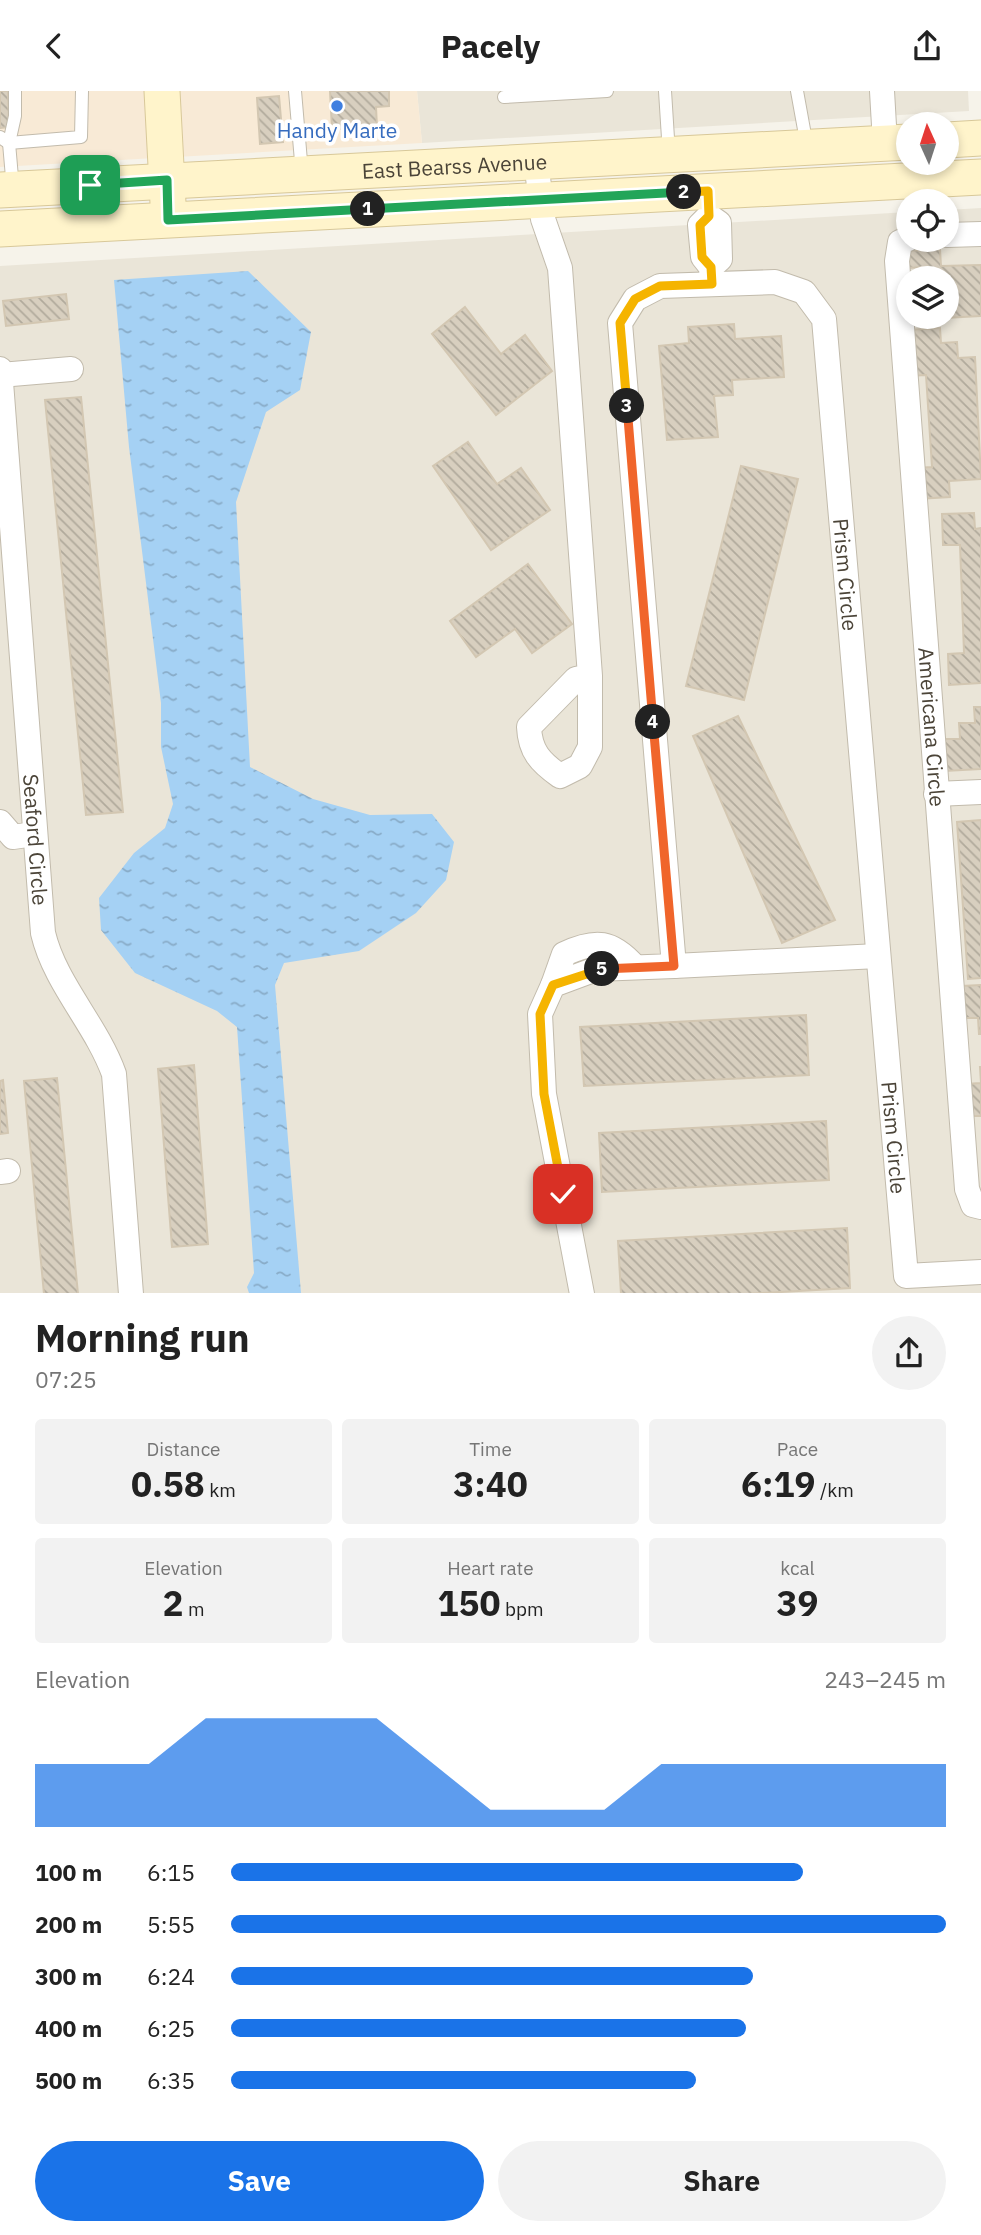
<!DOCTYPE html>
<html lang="en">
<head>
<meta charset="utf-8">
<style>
	:root { --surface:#fff; --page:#f2f2f2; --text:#222; --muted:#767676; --accent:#1a73e8 }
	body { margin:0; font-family:"IBM Plex Sans",sans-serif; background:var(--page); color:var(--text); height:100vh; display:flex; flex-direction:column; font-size:26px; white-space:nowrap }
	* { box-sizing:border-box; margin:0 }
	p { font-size:23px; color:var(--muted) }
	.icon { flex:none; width:38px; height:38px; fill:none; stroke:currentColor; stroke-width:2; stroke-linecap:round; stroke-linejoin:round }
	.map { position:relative; height:1202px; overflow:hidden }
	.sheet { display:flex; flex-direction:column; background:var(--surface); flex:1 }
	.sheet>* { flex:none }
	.needle { width:46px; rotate:357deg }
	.buttons { position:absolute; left:896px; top:21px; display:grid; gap:14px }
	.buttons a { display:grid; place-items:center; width:63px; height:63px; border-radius:50%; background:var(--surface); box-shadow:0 4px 10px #0003; font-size:35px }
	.pin { position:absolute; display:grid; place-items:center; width:60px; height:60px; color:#fff; margin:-30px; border-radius:14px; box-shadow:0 4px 10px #0006 }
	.km { position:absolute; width:35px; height:35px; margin:-18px; border-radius:50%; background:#222; color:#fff; font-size:19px; line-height:35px; text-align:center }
	.round { display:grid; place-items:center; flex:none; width:74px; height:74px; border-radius:37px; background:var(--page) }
	.overview { display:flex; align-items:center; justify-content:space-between; height:119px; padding:0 35px }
	h1 { font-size:38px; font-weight:800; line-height:52px }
	.stats { display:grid; grid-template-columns:repeat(3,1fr); gap:10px; height:119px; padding:7px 35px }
	.stats div { display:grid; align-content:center; border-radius:7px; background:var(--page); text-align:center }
	.stats b { font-size:35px; font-weight:800 }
	.stats small { font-size:19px; font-weight:400 }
	.stats p { font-size:19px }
	.chart { height:196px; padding:14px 35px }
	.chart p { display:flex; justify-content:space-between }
	.chart svg { width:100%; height:126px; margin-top:7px; fill:var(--accent); opacity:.7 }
	.primary-button { display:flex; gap:14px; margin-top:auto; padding:14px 35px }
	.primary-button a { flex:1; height:80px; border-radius:42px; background:var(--accent); color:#fff; font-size:28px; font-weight:800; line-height:80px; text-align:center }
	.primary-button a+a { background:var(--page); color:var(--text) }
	ul { padding:0 35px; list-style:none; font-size:23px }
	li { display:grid; grid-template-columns:112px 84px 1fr; align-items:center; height:52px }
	li i { height:18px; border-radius:9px; background:var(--accent) }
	header { display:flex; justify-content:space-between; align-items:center; height:91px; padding:0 35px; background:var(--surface); font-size:32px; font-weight:800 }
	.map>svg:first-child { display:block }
</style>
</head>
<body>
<header><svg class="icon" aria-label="back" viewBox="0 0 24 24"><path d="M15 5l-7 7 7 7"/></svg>Pacely<svg class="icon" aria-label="share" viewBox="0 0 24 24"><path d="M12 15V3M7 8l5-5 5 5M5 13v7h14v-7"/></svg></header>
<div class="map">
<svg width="981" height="1203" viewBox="0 0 981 1203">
	<defs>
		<pattern id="water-ripples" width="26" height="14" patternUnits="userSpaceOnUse" patternTransform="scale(1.75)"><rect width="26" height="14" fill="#a5d1f4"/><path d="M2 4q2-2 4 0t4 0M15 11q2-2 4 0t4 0" fill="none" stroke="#88abc7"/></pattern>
		<pattern id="building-back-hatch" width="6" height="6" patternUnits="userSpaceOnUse" patternTransform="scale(1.75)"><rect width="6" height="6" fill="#d8cfbf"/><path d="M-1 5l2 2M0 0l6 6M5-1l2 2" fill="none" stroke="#b1aa9c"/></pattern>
	</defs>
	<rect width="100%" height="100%" fill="#f6f3ea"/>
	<g fill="#eae5d8" fill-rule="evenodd">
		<polygon points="417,0 968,0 969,20 422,52"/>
		<path d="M981 117V1202H0V175L908 121V149H947V119ZM908 187H947V226H908Z"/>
	</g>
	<g fill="#f8ead6">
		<polygon points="0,0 151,0 155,67 0,76"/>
		<polygon points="173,0 417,0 422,52 176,66"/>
	</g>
	<polygon fill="url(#water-ripples)" points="248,180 311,241 300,299 266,321 236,411 250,676 313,708 370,724 432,723 454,751 446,789 416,822 359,860 284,872 275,894 301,1202 249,1202 247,1196 254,1182 237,936 217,920 135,882 101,839 99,807 134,762 165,737 173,713 161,656 161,612 129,356 114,189"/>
	<g fill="url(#building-back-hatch)" stroke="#d3c7b2" stroke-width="2">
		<polygon points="0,0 8,0 9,36 0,37"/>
		<polygon points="330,0 389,0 389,15 376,16 377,36 332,38"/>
		<polygon points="279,5 283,51 260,53 257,7"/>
		<polygon points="940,158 941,175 981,174 981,225 926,228 947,226 947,187 925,187 924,176 908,177 907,160"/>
		<polygon points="66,203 69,228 6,235 3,210"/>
		<polygon points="465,216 501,263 525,244 552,280 496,324 432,243"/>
		<polygon points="734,233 735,248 781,245 784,286 732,289 733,304 714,305 718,346 667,349 659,255 689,252 688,236"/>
		<polygon points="940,237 941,252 957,251 958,267 975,266 981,388 949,390 950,406 918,408 916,377 932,376 926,284 910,285 907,239"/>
		<polygon points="81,306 123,721 86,724 45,309"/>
		<polygon points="468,351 497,393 521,377 550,419 491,459 433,375"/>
		<polygon points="741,375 798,388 744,609 686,595"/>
		<polygon points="974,422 975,438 981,437 981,592 949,594 948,563 964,562 960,454 943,454 942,423"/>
		<polygon points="528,473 572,533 532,562 515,538 476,566 450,530"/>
		<polygon points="974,616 981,616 981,678 945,680 944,648 960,648 959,632 975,632"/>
		<polygon points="738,625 835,829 782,852 693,645"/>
		<polygon points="981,729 981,887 968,888 957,731"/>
		<polygon points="981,894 981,943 979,943 978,927 964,927 962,895"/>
		<polygon points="806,924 809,984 584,995 580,936"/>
		<polygon points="194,974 208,1153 172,1156 158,978"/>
		<polygon points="980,976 981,976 981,1025 968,1025 966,993 981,992"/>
		<polygon points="57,987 78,1203 44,1203 24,990"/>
		<polygon points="3,989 8,1042 0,1043 0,990"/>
		<polygon points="826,1030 829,1089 602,1101 599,1042"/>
		<polygon points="847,1137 850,1197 747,1203 621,1203 618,1150"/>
	</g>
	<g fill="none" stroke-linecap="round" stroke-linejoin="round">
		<g stroke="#c2bbac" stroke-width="14">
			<g id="lane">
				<polyline points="295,0 302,82"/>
				<polyline points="665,0 669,63"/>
				<polyline points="797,0 807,55"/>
				<polyline points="504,6 607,0"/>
				<polyline points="0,46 9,52 15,25 15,0"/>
				<polyline points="13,98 9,52 81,46 82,0"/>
			</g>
		</g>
		<g stroke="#c2bbac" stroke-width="26">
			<g id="street">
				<polyline points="882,0 885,52"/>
				<path d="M536 70 543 128 560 177 590 585V656L580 675 560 685C540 671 530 660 529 636L576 588 590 585"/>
				<polyline points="709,125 700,134 703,166 711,176 712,193"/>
				<polyline points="709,125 719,132 720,168 711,176"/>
				<polyline points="947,144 981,143"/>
				<path id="s1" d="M908 148 900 151 897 170 967 1098 973 1114 981 1116"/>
				<path id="s2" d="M0 278 43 842C55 893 96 933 114 983L131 1203"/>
				<polyline points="0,284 71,278"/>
				<polyline points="936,703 981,701"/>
				<polyline points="0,731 13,746 34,743"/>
				<polyline points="674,875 878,865"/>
				<path d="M553 894 564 863C596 848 612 850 635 876"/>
				<polyline points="0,1081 8,1080"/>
				<path id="s3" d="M582 1203 544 1003 540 923 553 894 596 878 674 875 620 232 635 208 660 195 775 191 804 201 824 228 906 1185 981 1181"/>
			</g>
		</g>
		<g stroke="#d8c899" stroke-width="37">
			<g id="secondary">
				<polyline points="162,0 168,112"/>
				<polyline points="947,49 981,47"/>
				<path id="s4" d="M0 99 908 51"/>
				<polyline points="0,138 981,86"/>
			</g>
		</g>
		<use href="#lane" stroke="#fff" stroke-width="12"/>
		<use href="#street" stroke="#fff" stroke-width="24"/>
		<use href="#secondary" stroke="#fff4cb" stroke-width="35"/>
	</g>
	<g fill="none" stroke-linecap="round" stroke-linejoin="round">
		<g stroke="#fff" stroke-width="14">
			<polyline id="split-1" points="90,94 167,89 168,129 368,118"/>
		</g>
		<g stroke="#fff" stroke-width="14">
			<polyline id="split-2" points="368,118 684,101"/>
		</g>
		<g stroke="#fff" stroke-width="14">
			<polyline id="split-3" points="627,315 620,232 635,208 660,195 712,193 711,176 702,166 700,134 709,125 708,100 684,101"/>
		</g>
		<g stroke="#fff" stroke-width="14">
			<polyline id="split-4" points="627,315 653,631"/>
		</g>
		<g stroke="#fff" stroke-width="14">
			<polyline id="split-5" points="602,878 674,875 653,631"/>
		</g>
		<g stroke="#fff" stroke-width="14">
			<polyline id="split-6" points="563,1103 544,1003 540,923 553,894 602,878"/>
		</g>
		<use href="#split-1" stroke="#22a559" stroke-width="9"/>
		<use href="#split-2" stroke="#22a559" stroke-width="9"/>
		<use href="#split-3" stroke="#f5b400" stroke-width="9"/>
		<use href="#split-4" stroke="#f0652b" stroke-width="9"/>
		<use href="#split-5" stroke="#f0652b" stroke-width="9"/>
		<use href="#split-6" stroke="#f5b400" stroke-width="9"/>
	</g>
	<circle fill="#3f7fe0" stroke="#fff" stroke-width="2.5" cx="337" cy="15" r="7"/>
	<g text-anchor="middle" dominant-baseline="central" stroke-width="7" stroke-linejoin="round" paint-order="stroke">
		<g font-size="21" fill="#366cbe" stroke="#fff">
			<text x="337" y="39">Handy Marte</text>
		</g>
		<g font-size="21" fill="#4b4438" stroke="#fff">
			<text stroke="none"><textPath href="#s4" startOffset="455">East Bearss Avenue</textPath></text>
			<text stroke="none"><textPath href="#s3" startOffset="1577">Prism Circle</textPath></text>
			<text stroke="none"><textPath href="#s1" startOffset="495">Americana Circle</textPath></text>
			<text stroke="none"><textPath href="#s2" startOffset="472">Seaford Circle</textPath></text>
			<text stroke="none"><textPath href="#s3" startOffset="2142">Prism Circle</textPath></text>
		</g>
	</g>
</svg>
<div class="buttons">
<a><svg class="needle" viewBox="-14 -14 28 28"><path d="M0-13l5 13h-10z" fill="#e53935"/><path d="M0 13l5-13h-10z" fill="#767676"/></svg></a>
<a><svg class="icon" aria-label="locate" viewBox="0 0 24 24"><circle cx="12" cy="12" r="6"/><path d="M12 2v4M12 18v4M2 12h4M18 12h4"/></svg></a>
<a><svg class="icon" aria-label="layers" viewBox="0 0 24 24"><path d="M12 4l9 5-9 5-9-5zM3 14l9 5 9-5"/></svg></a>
</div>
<div class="pin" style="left:90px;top:94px;background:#1e9e55"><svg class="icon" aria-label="arrive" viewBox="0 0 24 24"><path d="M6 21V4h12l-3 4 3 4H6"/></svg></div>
<div class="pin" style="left:563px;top:1103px;background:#d93025"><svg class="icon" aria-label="check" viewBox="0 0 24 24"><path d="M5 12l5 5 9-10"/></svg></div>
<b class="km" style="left:368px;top:118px">1</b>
<b class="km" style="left:684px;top:101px">2</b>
<b class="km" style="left:627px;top:315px">3</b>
<b class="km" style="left:653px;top:631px">4</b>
<b class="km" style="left:602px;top:878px">5</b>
</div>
<section class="sheet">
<div class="overview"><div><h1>Morning run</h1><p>07:25</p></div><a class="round"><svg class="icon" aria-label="share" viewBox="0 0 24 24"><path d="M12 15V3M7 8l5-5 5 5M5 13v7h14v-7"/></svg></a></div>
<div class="stats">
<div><p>Distance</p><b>0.58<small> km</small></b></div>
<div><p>Time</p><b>3:40</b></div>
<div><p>Pace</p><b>6:19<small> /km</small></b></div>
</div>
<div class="stats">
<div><p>Elevation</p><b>2<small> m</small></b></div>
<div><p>Heart rate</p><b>150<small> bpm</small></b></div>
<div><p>kcal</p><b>39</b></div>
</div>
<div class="chart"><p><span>Elevation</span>243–245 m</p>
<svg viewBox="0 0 160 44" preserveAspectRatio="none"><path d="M0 44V22L10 22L20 22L30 6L40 6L50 6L60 6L70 22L80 38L90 38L100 38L110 22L120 22L130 22L140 22L150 22L160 22V44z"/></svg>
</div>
<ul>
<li><b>100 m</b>6:15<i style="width:80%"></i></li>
<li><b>200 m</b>5:55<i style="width:100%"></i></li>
<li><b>300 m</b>6:24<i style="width:73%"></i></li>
<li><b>400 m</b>6:25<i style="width:72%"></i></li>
<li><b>500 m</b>6:35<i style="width:65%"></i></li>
</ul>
<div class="primary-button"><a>Save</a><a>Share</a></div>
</section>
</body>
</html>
